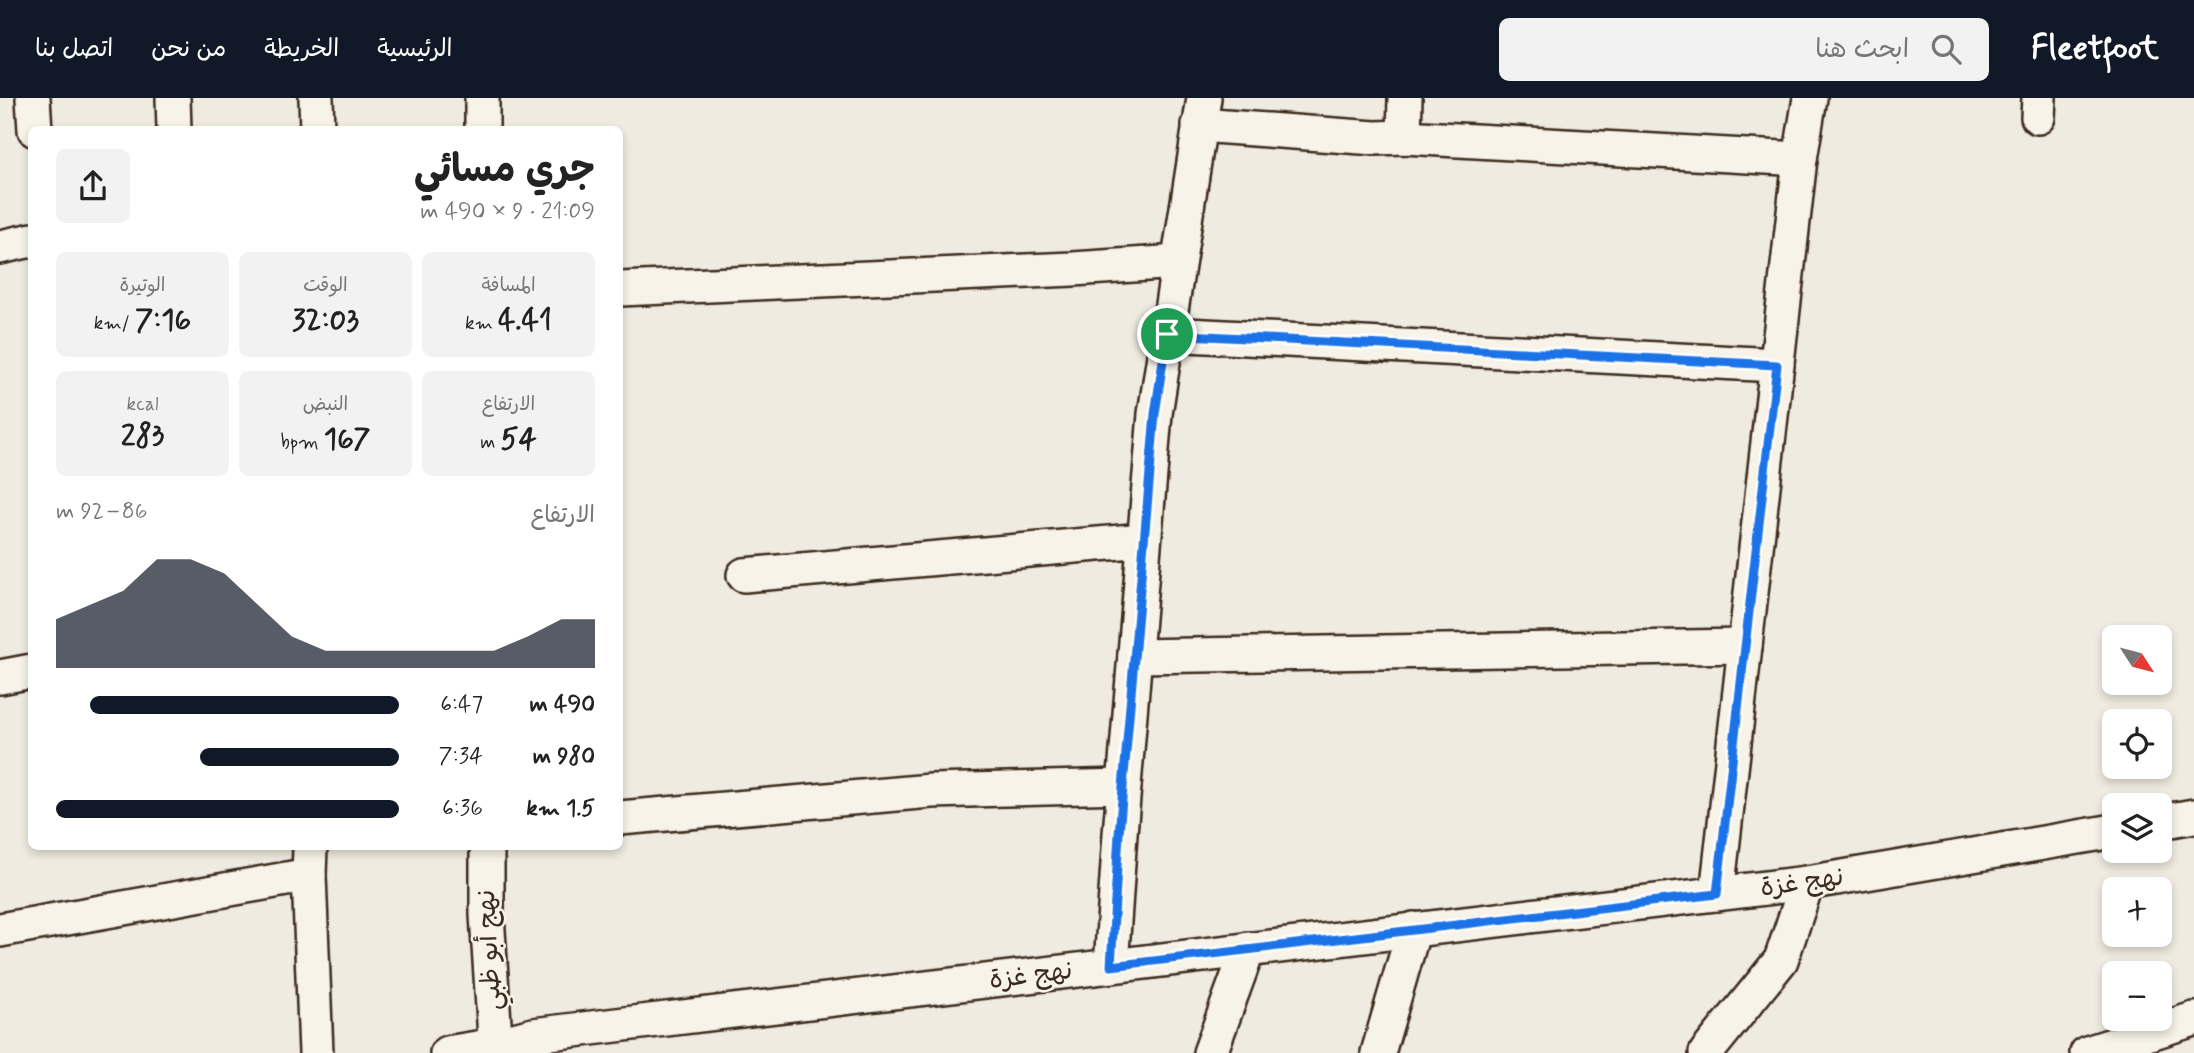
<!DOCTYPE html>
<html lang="ar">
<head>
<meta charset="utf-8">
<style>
	:root { --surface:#fff; --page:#f2f2f2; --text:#222; --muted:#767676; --accent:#111827 }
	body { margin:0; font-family:Mynerve,"Playpen Sans Arabic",sans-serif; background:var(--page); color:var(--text); direction:rtl; height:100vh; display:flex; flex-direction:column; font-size:26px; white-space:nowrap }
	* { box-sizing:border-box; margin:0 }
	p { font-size:23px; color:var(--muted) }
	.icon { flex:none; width:38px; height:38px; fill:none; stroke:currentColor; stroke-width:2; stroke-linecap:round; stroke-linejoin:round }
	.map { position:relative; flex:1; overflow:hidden; direction:ltr }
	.sheet { position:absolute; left:28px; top:28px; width:595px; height:724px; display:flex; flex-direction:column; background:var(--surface); border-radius:10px; box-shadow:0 4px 10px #0003; direction:rtl }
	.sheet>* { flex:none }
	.needle { width:46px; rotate:126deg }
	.buttons { position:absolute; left:2102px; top:527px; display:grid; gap:14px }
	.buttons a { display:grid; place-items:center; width:70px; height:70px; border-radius:10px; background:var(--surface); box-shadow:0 4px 10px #0003; font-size:35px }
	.pin { position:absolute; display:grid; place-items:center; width:60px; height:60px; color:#fff; margin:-30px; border:4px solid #fff; border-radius:50%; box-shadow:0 2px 7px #0007 }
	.round { display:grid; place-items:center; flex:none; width:74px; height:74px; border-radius:10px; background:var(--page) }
	.headline { display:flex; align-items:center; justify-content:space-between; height:119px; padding:0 28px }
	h1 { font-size:38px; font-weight:700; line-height:52px }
	.stats { display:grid; grid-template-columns:repeat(3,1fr); gap:10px; height:119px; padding:7px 28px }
	.stats div { display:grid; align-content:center; border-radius:10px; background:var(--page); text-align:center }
	.stats b { font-size:30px; font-weight:700 }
	.stats small { font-size:19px; font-weight:400 }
	.stats p { font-size:19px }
	.chart { height:196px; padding:14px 28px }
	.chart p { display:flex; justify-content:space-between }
	.chart svg { width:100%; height:126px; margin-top:7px; fill:var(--accent); opacity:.7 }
	ul { padding:0 28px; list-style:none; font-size:23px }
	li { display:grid; grid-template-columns:112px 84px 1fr; align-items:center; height:52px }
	li i { height:18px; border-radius:9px; background:var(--accent) }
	header { display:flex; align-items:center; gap:42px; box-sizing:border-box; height:98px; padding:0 35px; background:var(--accent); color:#fff }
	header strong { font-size:33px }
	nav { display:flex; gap:38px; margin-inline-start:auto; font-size:24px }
	.search { width:490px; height:63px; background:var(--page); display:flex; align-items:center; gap:18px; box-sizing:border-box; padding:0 24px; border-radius:10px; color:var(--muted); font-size:26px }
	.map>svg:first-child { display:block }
</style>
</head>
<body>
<header>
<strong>Fleetfoot</strong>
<div class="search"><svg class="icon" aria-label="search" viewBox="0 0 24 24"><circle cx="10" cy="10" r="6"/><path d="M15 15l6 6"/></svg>ابحث هنا</div>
<nav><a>الرئيسية</a><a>الخريطة</a><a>من نحن</a><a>اتصل بنا</a></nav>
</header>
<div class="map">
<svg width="2194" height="955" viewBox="0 0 2194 955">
	<rect width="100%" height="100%" fill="#efebe0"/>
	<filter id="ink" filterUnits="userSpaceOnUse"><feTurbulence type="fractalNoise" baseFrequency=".0143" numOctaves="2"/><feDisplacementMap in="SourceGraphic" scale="14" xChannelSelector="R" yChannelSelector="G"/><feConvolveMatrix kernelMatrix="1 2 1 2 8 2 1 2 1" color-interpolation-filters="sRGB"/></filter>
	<g filter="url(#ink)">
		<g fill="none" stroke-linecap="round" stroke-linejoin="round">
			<g stroke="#3b2a1e" stroke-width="38">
				<g id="minor">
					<polyline points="33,0 35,32"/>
					<polyline points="173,0 174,32"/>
					<polyline points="316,0 317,32"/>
					<polyline points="482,0 482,32"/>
					<polyline points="2038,19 2039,0"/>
					<polyline points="1199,27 1375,40 1404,39 1800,61"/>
					<polyline points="1404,39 1405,0"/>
					<polyline points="0,149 32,142"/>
					<polyline points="620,191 1073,171 1178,164"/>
					<polyline points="1167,236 1777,267"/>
					<polyline points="744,477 1144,442"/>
					<polyline points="1135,558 1745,548"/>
					<polyline points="0,579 32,573"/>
					<polyline points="620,720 931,693 1124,688"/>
					<polyline points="2160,724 2194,718"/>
					<polyline points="487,749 487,817 496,955"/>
					<polyline points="309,777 316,955"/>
					<polyline points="1717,796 1800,61 1810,0"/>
					<polyline points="0,832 309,777 310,749"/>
					<polyline points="1111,868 1120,736 1155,316 1204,0"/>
					<polyline points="447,955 495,947 533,937 1807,785 2114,733"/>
					<polyline points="1210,955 1248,851"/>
					<polyline points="1378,955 1414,831"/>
					<polyline points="1706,955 1781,862 1807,785"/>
					<polyline points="2087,955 2194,921"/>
				</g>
			</g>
			<use href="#minor" stroke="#f7f3e8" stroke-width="33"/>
		</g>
	</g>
	<g fill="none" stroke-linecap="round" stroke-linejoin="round" filter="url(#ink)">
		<g stroke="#fff" stroke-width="14">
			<polygon id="route" points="1167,236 1777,267 1717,796 1111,868 1119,736 1155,316"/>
		</g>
		<use href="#route" stroke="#1a73e8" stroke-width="9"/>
	</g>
	<g text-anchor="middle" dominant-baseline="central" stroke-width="5" stroke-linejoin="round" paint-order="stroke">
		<g font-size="26" fill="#3b2a1e" stroke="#f7f3e8">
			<text transform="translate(1802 785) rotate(-8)">نهج غزة</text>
			<text transform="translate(490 852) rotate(-93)">نهج أبو ظبي</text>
			<text transform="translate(1031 878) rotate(-7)">نهج غزة</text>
		</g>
	</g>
</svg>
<div class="buttons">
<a><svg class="needle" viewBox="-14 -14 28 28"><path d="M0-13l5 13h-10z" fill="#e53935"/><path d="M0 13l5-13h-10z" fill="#767676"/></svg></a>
<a><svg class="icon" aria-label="locate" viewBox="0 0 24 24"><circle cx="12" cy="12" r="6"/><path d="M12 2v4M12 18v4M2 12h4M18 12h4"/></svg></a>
<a><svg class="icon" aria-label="layers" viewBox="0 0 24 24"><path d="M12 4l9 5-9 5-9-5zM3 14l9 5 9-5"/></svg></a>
<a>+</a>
<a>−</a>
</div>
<div class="pin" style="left:1167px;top:236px;background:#1e9e55"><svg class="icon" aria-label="arrive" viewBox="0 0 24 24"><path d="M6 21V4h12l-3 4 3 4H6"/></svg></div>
<section class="sheet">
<div class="headline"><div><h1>جري مسائي</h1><p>21:09 · 9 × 490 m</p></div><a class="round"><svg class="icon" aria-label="share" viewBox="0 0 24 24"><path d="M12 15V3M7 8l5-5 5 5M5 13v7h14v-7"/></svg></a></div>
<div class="stats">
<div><p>المسافة</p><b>4.41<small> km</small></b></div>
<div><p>الوقت</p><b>32:03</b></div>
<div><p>الوتيرة</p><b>7:16<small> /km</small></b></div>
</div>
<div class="stats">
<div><p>الارتفاع</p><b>54<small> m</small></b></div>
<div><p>النبض</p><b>167<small> bpm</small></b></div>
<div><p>kcal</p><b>283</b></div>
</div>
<div class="chart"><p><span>الارتفاع</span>86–92 m</p>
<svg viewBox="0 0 160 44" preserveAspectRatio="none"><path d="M0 44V27L10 22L20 17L30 6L40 6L50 11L60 22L70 33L80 38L90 38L100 38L110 38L120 38L130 38L140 33L150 27L160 27V44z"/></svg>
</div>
<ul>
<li><b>490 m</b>6:47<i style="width:90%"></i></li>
<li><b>980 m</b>7:34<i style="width:58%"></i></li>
<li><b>1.5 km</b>6:36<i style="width:100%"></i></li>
</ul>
</section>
</div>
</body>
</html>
